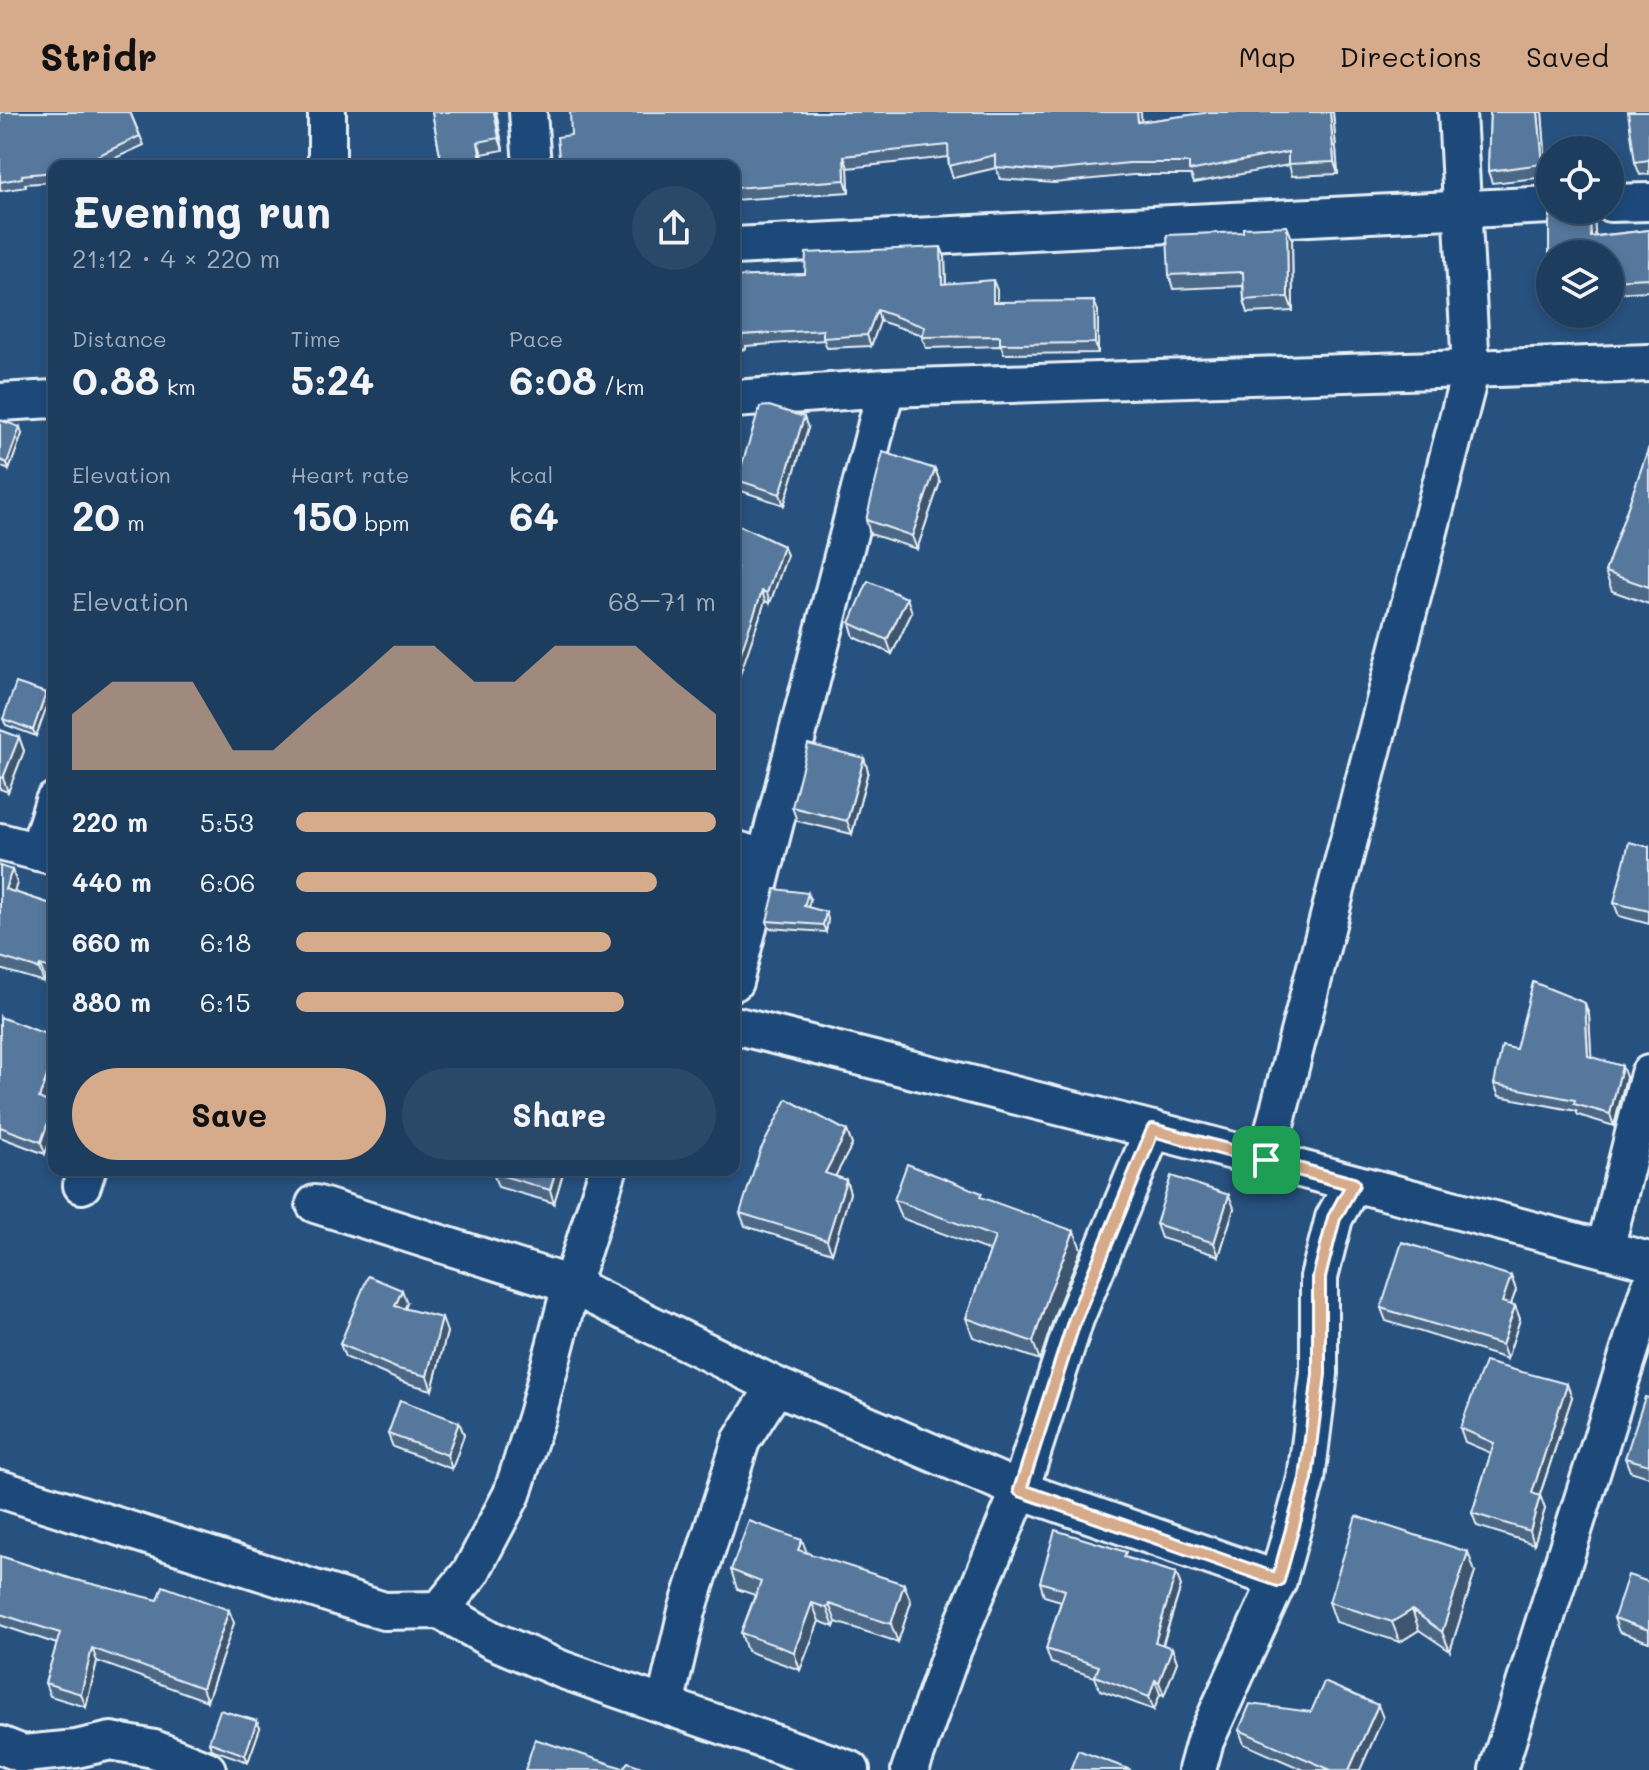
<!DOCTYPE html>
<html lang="en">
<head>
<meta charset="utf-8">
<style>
	:root { --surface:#1d3d5f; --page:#2a4868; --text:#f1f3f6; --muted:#a0aebd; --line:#3b5674; --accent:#d6ab8b }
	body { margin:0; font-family:Mali,sans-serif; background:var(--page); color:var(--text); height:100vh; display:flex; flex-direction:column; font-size:30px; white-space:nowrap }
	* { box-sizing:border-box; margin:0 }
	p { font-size:26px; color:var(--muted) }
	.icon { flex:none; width:44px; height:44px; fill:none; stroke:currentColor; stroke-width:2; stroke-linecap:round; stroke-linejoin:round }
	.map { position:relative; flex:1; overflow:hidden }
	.panel { position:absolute; left:48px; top:48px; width:692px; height:1016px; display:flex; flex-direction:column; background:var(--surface); border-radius:16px; box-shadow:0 4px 12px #0003,0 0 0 2px var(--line) }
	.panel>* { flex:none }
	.buttons { position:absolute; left:1536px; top:24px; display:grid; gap:16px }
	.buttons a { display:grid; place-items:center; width:88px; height:88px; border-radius:50%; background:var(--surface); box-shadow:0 4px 12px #0003,0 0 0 2px var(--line); font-size:40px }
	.pin { position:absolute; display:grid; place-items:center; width:68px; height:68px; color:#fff; margin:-34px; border-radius:16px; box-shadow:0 4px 12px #0006 }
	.round { display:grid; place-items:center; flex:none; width:84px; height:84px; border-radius:42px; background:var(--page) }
	.summary { display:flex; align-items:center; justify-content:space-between; height:136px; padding:0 24px }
	h1 { font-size:44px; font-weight:800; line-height:60px }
	.metrics { display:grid; grid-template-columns:repeat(3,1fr); gap:12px; height:136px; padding:8px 24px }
	.metrics div { display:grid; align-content:center }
	.metrics b { font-size:40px; font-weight:800 }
	.metrics small { font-size:22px; font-weight:400 }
	.metrics p { font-size:22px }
	.chart { height:224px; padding:16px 24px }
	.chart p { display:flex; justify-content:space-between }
	.chart svg { width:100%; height:144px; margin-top:8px; fill:var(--accent); opacity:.7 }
	.primary-button { display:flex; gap:16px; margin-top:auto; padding:16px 24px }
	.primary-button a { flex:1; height:92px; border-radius:48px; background:var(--accent); color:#111; font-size:32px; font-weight:800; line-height:92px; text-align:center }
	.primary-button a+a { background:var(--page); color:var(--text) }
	ul { padding:0 24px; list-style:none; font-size:26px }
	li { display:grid; grid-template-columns:128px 96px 1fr; align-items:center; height:60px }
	li i { height:20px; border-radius:10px; background:var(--accent) }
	header { display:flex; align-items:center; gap:48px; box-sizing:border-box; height:112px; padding:0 40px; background:var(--accent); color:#111 }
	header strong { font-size:38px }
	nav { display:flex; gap:44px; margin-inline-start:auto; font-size:28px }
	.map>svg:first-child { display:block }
</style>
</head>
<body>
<header>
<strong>Stridr</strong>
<nav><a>Map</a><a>Directions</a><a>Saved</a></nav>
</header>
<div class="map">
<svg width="1649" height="1658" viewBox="0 0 1649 1658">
	<rect width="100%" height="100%" fill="#27517f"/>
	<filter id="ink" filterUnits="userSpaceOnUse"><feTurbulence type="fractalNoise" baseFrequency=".0125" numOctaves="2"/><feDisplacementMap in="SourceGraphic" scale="16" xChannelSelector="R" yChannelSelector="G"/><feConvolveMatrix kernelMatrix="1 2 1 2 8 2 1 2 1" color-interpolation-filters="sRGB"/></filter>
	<g filter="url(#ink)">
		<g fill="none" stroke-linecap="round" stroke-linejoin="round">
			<g stroke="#e8f1f8" stroke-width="42">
				<g id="street">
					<polyline points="528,0 532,54"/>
					<polyline points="327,54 327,0"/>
					<polyline points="1610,91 1649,90"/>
					<polyline points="734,134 1550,93"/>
					<polyline points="734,287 886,276 1649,251"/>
					<polyline points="0,290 54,287"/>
					<polyline points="0,730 54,744"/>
					<polyline points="734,737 766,747"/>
					<polyline points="38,740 54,689"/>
					<polyline points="734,870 886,276"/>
					<polyline points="734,913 1153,1018 1649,1149"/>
					<polyline points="1266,1048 1471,257 1457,0"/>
					<polyline points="82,1073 87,1058"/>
					<polyline points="315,1092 571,1173 776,1274 1020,1378 1278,1468"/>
					<polyline points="1605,1137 1649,962"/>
					<polyline points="0,1377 384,1499 440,1498 492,1528 563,1558 851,1658"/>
					<polyline points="440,1498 471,1460 512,1382 537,1303 571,1173 608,1058"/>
					<polyline points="665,1593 687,1499 741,1329 776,1274"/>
					<polyline points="0,1633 23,1642 76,1637 111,1629 154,1637 207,1658"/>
					<polyline points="910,1658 950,1544 1020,1378 1075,1207 1153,1018"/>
					<polyline points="1197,1658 1205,1629 1278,1468 1306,1367 1319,1262 1319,1165 1334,1106 1353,1072"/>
					<polyline points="1498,1658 1649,1177"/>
				</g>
			</g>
			<use href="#street" stroke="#1f4a7a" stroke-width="36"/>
		</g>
		<g fill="#4b6787" stroke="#e8f1f8" stroke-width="2">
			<polygon points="0,0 130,0 144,33 98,54 54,54 54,70 25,72 26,75 0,79"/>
			<polygon points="432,0 496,0 503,38 482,42 484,54 439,54 442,53"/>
			<polygon points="1141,0 1141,10 1205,1 1205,0 1333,0 1338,62 1292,64 1289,53 1194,71 1191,63 1133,63 1054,71 1000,67 996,56 953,66 949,54 948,45 848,56 849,80 734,88 734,54"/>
			<polygon points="1490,0 1542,0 1547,65 1492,71 1488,59"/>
			<polygon points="1649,0 1649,62 1640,63 1635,50"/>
			<polygon points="1554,98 1592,98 1594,103 1595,124 1649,118 1649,179 1610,181 1610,142 1550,142 1550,178 1549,111 1551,100"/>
			<polygon points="1287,114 1292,127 1293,199 1248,201 1244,188 1243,174 1173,177 1169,163 1243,120"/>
			<polygon points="945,145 946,172 997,178 997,190 1098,199 1098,241 1004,242 1001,234 926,236 922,225 922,223 880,209 871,234 827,236 824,228 746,234 746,237 734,239 734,149 737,165 805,162"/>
			<polygon points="0,308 22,322 9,358 0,354"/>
			<polygon points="808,316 784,393 741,379 737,368"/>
			<polygon points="1649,335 1649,492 1612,479 1605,460"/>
			<polygon points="935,357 940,370 917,437 870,422 866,408"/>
			<polygon points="734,411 783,434 787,443 770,491 765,489 734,580"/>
			<polygon points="912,500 892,542 854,525 850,511"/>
			<polygon points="49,588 36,624 6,613 3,607"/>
			<polygon points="0,618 19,625 24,639 8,680 0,677"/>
			<polygon points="864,646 868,659 852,722 797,709 792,695"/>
			<polygon points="1649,735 1649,812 1619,804 1614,791"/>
			<polygon points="0,754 17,771 14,780 54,793 54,869 45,866 44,870 0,857"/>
			<polygon points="810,788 808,795 828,807 826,820 769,816 767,809"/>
			<polygon points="1589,903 1591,945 1626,965 1614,1014 1578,1003 1576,999 1499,984 1494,972 1516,937"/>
			<polygon points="0,905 47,989 45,1042 0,1025"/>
			<polygon points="847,1019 852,1033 835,1064 846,1068 850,1081 832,1141 745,1114 740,1101"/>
			<polygon points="494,1058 564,1058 554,1091 498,1075 493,1061"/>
			<polygon points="984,1087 1081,1137 1056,1199 1040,1248 973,1225 966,1206 990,1139 901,1106 894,1088"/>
			<polygon points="1234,1096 1219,1144 1161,1126 1156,1112"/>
			<polygon points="1511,1164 1516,1178 1511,1192 1515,1194 1520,1207 1507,1247 1386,1209 1381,1196"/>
			<polygon points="407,1191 405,1197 447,1220 432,1278 403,1270 345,1245 340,1232"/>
			<polygon points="1572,1285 1540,1383 1545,1397 1534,1432 1477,1414 1472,1401 1491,1341 1465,1330 1460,1316"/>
			<polygon points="1649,1286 1649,1365 1630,1359 1625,1346"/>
			<polygon points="459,1310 464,1323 452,1357 393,1335 388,1322"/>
			<polygon points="807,1441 911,1490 898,1530 836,1510 834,1515 819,1509 800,1558 747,1539 741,1521 755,1483 737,1477 731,1458"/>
			<polygon points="0,1444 72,1467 234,1511 207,1589 97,1549 86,1595 50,1584 45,1571 57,1532 0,1513"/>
			<polygon points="1128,1446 1176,1461 1181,1474 1163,1533 1172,1536 1177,1550 1164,1583 1160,1582 1154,1598 1100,1578 1095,1565 1051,1551 1046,1537 1061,1489 1044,1484 1040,1470"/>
			<polygon points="1475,1460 1450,1539 1419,1518 1400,1530 1336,1510 1329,1490"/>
			<polygon points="1649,1470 1649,1530 1619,1520 1614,1506"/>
			<polygon points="1311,1600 1383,1606 1360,1658 1304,1658 1244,1632 1239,1618"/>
			<polygon points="260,1616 248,1650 211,1637 209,1630"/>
		</g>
		<g fill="#3d546e" stroke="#e8f1f8" stroke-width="2">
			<polygon points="494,0 496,0 503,38 499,26"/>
			<polygon points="1137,0 1141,0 1142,22 1138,10"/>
			<polygon points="1330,0 1333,0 1338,62 1334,50"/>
			<polygon points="1538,0 1542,0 1547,65 1543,52"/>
			<polygon points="478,30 482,42 484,54 482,54"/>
			<polygon points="844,44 848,56 849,80 845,68"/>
			<polygon points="1589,98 1592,98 1594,103 1596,137 1591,125"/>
			<polygon points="1287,114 1292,127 1293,199 1288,185"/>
			<polygon points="941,135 945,145 946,183 942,172"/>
			<polygon points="734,149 736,155 738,175 734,165"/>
			<polygon points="993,168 997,178 997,200 993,190"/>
			<polygon points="1094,189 1098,199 1098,241 1095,231"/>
			<polygon points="877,198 880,209 871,234 867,223"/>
			<polygon points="804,305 808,316 784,393 780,382"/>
			<polygon points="20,315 22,322 9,358 7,351"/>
			<polygon points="935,357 940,370 917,437 912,424"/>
			<polygon points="783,434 787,443 770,491 767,481"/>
			<polygon points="762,479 765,489 734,580 734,560"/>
			<polygon points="907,486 912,500 892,542 887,528"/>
			<polygon points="46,581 49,588 36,624 33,618"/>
			<polygon points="19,625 24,639 8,680 3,666"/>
			<polygon points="864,646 868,659 852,722 847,709"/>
			<polygon points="12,758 17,771 10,791 5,777"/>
			<polygon points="808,781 810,788 806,800 804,794"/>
			<polygon points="826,800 828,807 826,820 823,813"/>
			<polygon points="40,853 45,866 44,870 39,857"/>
			<polygon points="1585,891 1589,903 1592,955 1588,944"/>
			<polygon points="54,944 54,969 43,999 39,986"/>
			<polygon points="1622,954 1626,965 1614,1014 1610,1002"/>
			<polygon points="54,993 54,1018 45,1042 41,1030"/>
			<polygon points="847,1019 852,1033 830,1074 825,1061"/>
			<polygon points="556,1058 564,1058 554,1091 550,1078"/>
			<polygon points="846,1068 850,1081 832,1141 827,1128"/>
			<polygon points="1229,1083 1234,1096 1219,1144 1214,1131"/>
			<polygon points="1074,1119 1081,1137 1056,1199 1040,1248 1033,1230 1049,1181"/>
			<polygon points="1511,1164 1516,1178 1507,1203 1502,1190"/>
			<polygon points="402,1178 407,1191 400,1208 395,1194"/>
			<polygon points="1515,1194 1520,1207 1507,1247 1502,1233"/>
			<polygon points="442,1206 447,1220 432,1278 427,1264"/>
			<polygon points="1567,1272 1572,1285 1536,1394 1532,1381"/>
			<polygon points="459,1310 464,1323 452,1357 447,1343"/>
			<polygon points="1540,1384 1545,1397 1534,1432 1530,1419"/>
			<polygon points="802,1428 809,1446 798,1438"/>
			<polygon points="1468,1440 1475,1460 1450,1539 1442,1520"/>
			<polygon points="1176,1461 1181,1474 1159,1543 1155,1530"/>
			<polygon points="904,1472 911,1490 898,1530 891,1512"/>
			<polygon points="812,1491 819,1509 800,1558 794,1540"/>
			<polygon points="829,1492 836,1510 834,1515 827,1496"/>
			<polygon points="229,1498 234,1511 207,1589 202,1576"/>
			<polygon points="1412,1498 1419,1518 1400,1530 1392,1510"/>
			<polygon points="92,1536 97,1549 86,1595 81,1582"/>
			<polygon points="1172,1536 1177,1550 1164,1583 1159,1570"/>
			<polygon points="1155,1568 1160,1582 1154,1598 1149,1585"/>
			<polygon points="1378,1593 1383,1606 1360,1658 1349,1658"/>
			<polygon points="257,1609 260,1616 248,1650 245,1643"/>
		</g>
		<g fill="#57789d" stroke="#e8f1f8" stroke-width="2">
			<polygon points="0,0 130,0 140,24 76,54 54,54 54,60 22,63 22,66 0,70"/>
			<polygon points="432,0 494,0 499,26 478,30 482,54 439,54 442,53"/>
			<polygon points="570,0 1137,0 1138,10 1205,1 1205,0 1330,0 1334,50 1288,52 1288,40 1189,59 1189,51 1129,51 1050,59 995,55 995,43 949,54 948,33 844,44 845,68 734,76 734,54 560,54 557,25 571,23"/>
			<polygon points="1490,0 1538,0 1543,52 1488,59"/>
			<polygon points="1628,0 1649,0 1649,48 1635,50"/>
			<polygon points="1554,98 1589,98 1591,125 1649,118 1649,166 1610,168 1610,142 1550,142 1549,175 1549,111 1551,100"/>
			<polygon points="1287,114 1288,185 1244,188 1243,160 1169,163 1167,123 1243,120 1243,116"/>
			<polygon points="941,135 942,172 993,168 993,190 1094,189 1095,231 1000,232 1000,224 922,225 925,215 877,198 867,223 823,226 823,218 742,223 742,227 734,228 734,161 734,165 805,162 806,141"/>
			<polygon points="769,294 804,305 780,382 737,368 760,295"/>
			<polygon points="0,308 20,315 7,351 0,348"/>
			<polygon points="1649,335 1649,475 1605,460"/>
			<polygon points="883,340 935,357 912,424 866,408"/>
			<polygon points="734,411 783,434 767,481 762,479 734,560 734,463 737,456 734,455"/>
			<polygon points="868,469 907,486 887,528 850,511"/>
			<polygon points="16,571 46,581 33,618 3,607"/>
			<polygon points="0,618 19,625 3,666 0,665"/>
			<polygon points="808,632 864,646 847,709 792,695"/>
			<polygon points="1629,730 1649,735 1649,799 1614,791"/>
			<polygon points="0,754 12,758 5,777 54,793 54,857 40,853 39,857 0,845"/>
			<polygon points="775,777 808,781 804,794 826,800 823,813 767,809"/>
			<polygon points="1533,870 1585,891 1588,944 1622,954 1610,1002 1574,992 1575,988 1494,972 1502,934 1516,937"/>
			<polygon points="0,905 54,925 54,944 39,986 54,993 41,1030 0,1015"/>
			<polygon points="787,987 847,1019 825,1061 846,1068 827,1128 740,1101 760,1039"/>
			<polygon points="907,1052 982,1081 980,1085 1074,1119 1049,1181 1033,1230 966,1206 995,1125 894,1088"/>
			<polygon points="494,1058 556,1058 550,1078 493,1061"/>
			<polygon points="1171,1064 1229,1083 1214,1131 1156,1112"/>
			<polygon points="1402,1130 1511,1164 1502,1190 1515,1194 1502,1233 1381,1196"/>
			<polygon points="368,1164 402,1178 395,1194 442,1206 427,1264 398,1257 340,1232"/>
			<polygon points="1485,1250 1567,1272 1532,1381 1540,1384 1530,1419 1472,1401 1494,1331 1460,1316"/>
			<polygon points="1645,1285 1649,1286 1649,1353 1625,1346"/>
			<polygon points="400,1288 459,1310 447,1343 388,1322"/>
			<polygon points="1356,1404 1468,1440 1442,1520 1412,1498 1392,1510 1329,1490"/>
			<polygon points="749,1409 802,1428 798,1438 904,1472 891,1512 829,1492 827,1496 812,1491 794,1540 741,1521 761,1470 731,1458"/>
			<polygon points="1055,1418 1126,1440 1124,1445 1176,1461 1155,1530 1172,1536 1159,1570 1155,1568 1149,1585 1095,1564 1099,1554 1046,1537 1065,1478 1040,1470"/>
			<polygon points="0,1444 72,1467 158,1488 163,1474 229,1498 202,1576 92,1536 81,1582 45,1571 60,1521 0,1502"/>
			<polygon points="1628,1463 1649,1470 1649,1518 1614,1506"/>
			<polygon points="1324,1570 1378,1593 1349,1658 1331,1658 1239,1618 1250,1592 1311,1600"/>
			<polygon points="220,1598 257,1609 245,1643 209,1630"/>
			<polygon points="535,1627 623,1656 628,1650 650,1658 525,1658"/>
			<polygon points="1078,1638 1131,1658 1070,1658"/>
		</g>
	</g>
	<g fill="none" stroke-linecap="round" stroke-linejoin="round" filter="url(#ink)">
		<g stroke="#fff" stroke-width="16">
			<polygon id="route" points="1153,1018 1353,1072 1334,1106 1319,1165 1319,1262 1306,1367 1278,1468 1020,1378 1075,1207"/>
		</g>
		<use href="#route" stroke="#d6ab8b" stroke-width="10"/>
	</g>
</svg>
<div class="buttons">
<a><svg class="icon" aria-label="locate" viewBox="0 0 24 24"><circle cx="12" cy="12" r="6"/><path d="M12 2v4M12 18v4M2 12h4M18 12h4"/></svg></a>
<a><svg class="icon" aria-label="layers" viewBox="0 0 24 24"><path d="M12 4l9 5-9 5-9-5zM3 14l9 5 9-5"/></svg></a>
</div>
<div class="pin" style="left:1266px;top:1048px;background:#1e9e55"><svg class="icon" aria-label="arrive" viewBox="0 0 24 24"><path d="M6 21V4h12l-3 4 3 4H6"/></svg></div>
<section class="panel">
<div class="summary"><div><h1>Evening run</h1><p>21:12 · 4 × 220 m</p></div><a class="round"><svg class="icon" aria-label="share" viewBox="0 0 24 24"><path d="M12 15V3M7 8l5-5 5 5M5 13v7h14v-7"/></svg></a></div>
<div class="metrics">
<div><p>Distance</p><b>0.88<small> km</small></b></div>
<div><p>Time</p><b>5:24</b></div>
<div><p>Pace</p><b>6:08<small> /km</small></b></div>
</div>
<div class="metrics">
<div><p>Elevation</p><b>20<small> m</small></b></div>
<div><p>Heart rate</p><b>150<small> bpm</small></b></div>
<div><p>kcal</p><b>64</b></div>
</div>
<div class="chart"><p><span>Elevation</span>68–71 m</p>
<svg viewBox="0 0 160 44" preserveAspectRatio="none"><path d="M0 44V27L10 17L20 17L30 17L40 38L50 38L60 27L70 17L80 6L90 6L100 17L110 17L120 6L130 6L140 6L150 17L160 27V44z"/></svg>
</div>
<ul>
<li><b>220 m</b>5:53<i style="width:100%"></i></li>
<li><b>440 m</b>6:06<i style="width:86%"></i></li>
<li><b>660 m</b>6:18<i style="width:75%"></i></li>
<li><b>880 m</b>6:15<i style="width:78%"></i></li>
</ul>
<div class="primary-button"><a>Save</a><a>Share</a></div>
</section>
</div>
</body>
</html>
